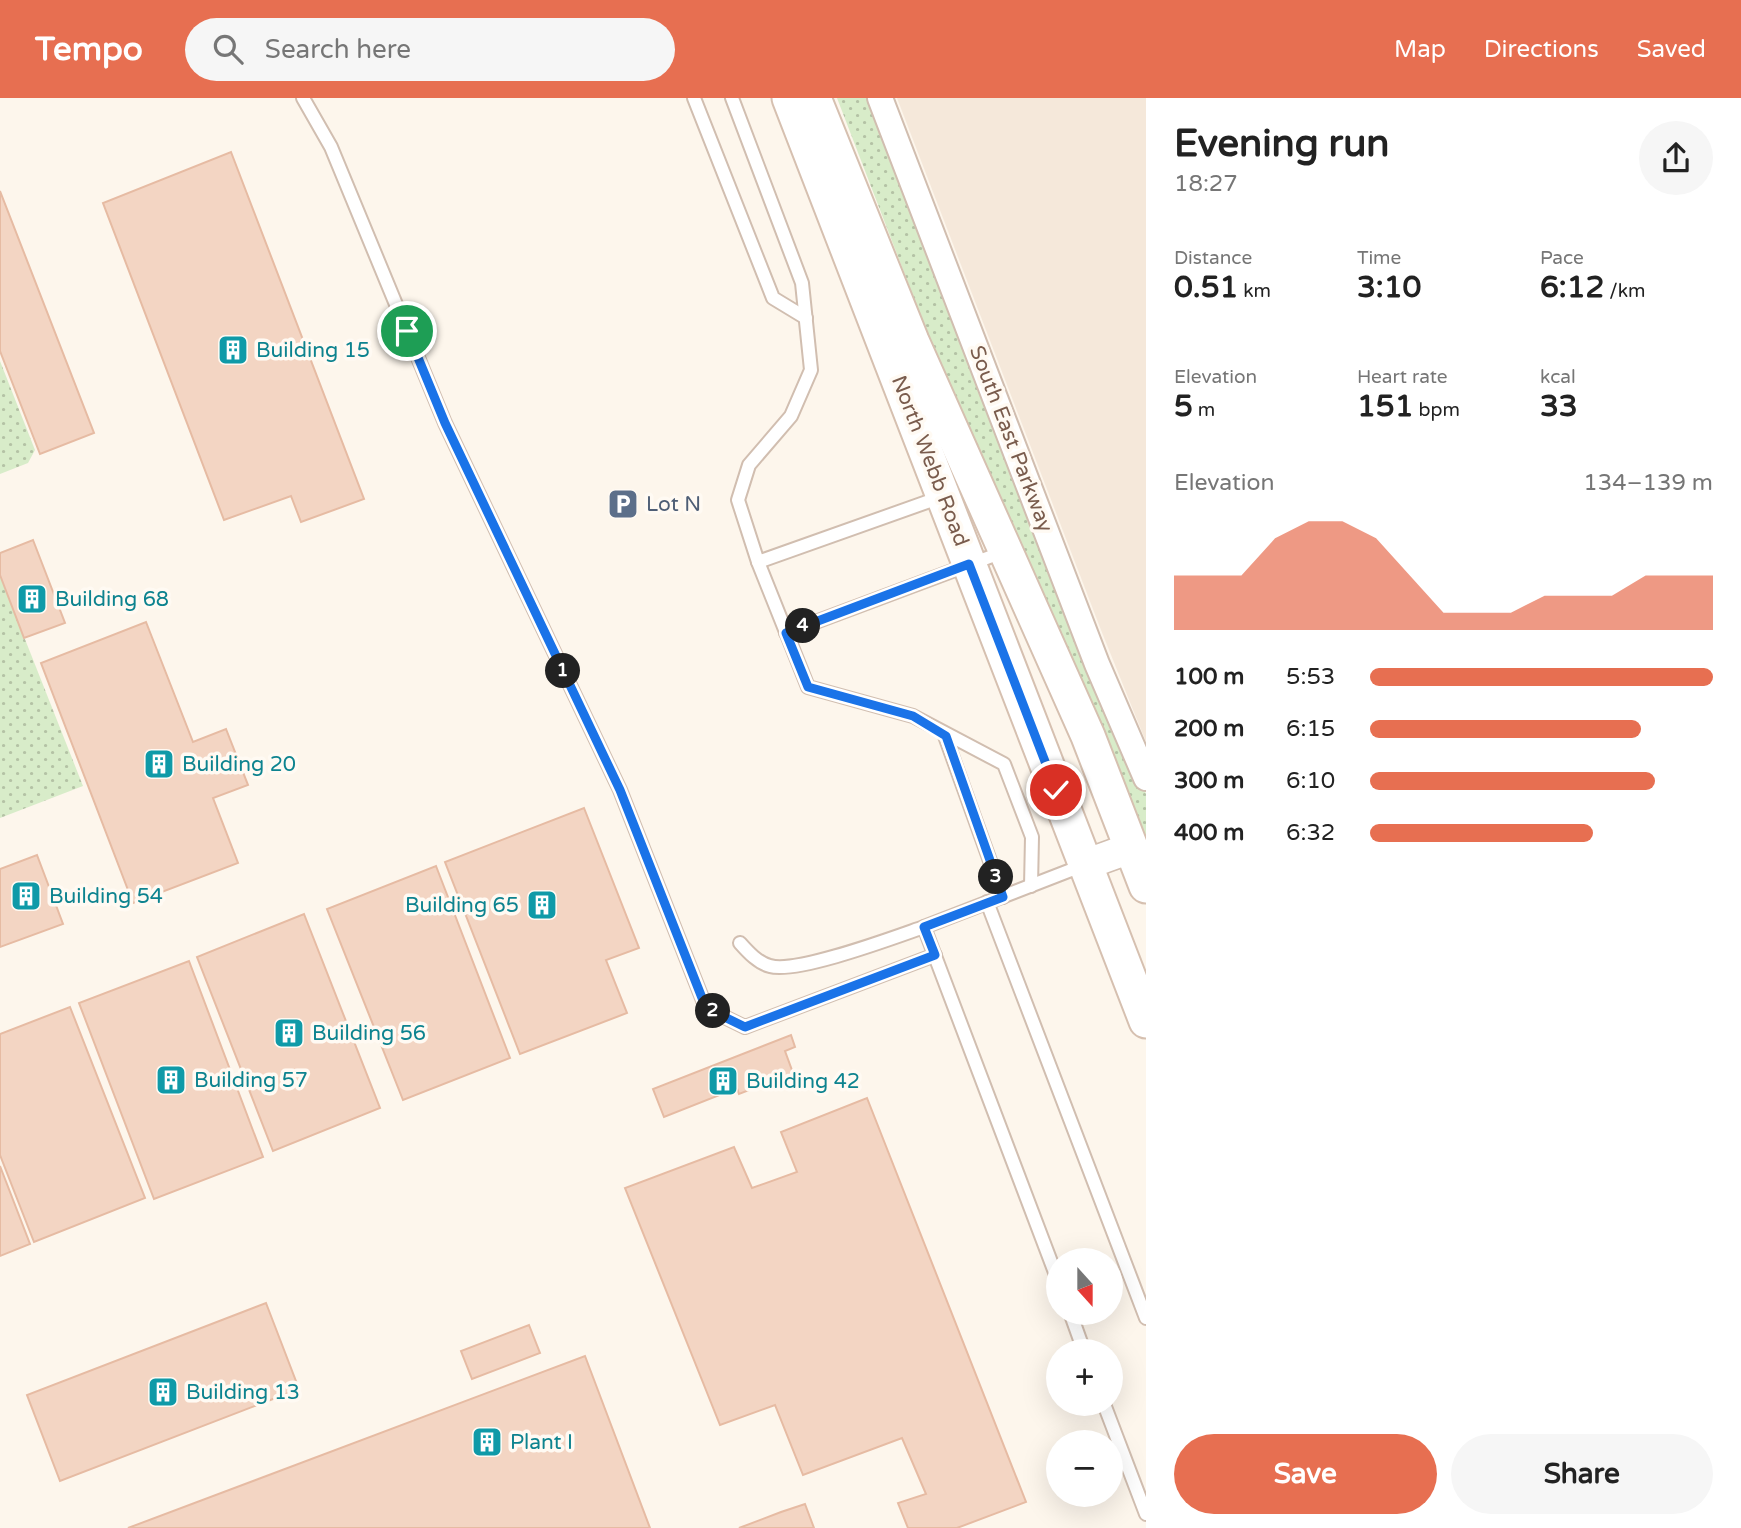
<!DOCTYPE html>
<html lang="en">
<head>
<meta charset="utf-8">
<style>
	:root { --surface:#fff; --page:#f6f6f6; --text:#222; --muted:#767676; --accent:#e76f51 }
	body { margin:0; font-family:"Varela Round",sans-serif; background:var(--page); color:var(--text); height:100vh; display:flex; flex-direction:column; font-size:26px; white-space:nowrap }
	* { box-sizing:border-box; margin:0 }
	p { font-size:23px; color:var(--muted) }
	.icon { flex:none; width:38px; height:38px; fill:none; stroke:currentColor; stroke-width:2; stroke-linecap:round; stroke-linejoin:round }
	.map { position:relative; flex:1; overflow:hidden }
	.drawer { display:flex; flex-direction:column; background:var(--surface); width:595px }
	.drawer>* { flex:none }
	.needle { width:46px; rotate:159deg }
	.buttons { position:absolute; left:1046px; top:1150px; display:grid; gap:14px }
	.buttons a { display:grid; place-items:center; width:77px; height:77px; border-radius:50%; background:var(--surface); box-shadow:0 7px 28px #0002; font-size:35px }
	.pin { position:absolute; display:grid; place-items:center; width:60px; height:60px; color:#fff; margin:-30px; border:4px solid #fff; border-radius:50%; box-shadow:0 2px 7px #0007 }
	.km { position:absolute; width:35px; height:35px; margin:-18px; border-radius:50%; background:#222; color:#fff; font-size:19px; line-height:35px; text-align:center }
	.round { display:grid; place-items:center; flex:none; width:74px; height:74px; border-radius:37px; background:var(--page) }
	.headline { display:flex; align-items:center; justify-content:space-between; height:119px; padding:0 28px }
	h1 { font-size:38px; font-weight:700; line-height:52px }
	.figures { display:grid; grid-template-columns:repeat(3,1fr); gap:10px; height:119px; padding:7px 28px }
	.figures div { display:grid; align-content:center }
	.figures b { font-size:30px; font-weight:700 }
	.figures small { font-size:19px; font-weight:400 }
	.figures p { font-size:19px }
	.chart { height:196px; padding:14px 28px }
	.chart p { display:flex; justify-content:space-between }
	.chart svg { width:100%; height:126px; margin-top:7px; fill:var(--accent); opacity:.7 }
	.cta { display:flex; gap:14px; margin-top:auto; padding:14px 28px }
	.cta a { flex:1; height:80px; border-radius:42px; background:var(--accent); color:#fff; font-size:28px; font-weight:700; line-height:80px; text-align:center }
	.cta a+a { background:var(--page); color:var(--text) }
	ul { padding:0 28px; list-style:none; font-size:23px }
	li { display:grid; grid-template-columns:112px 84px 1fr; align-items:center; height:52px }
	li i { height:18px; border-radius:9px; background:var(--accent) }
	header { display:flex; align-items:center; gap:42px; box-sizing:border-box; height:98px; padding:0 35px; background:var(--accent); color:#fff }
	header strong { font-size:33px }
	nav { display:flex; gap:38px; margin-inline-start:auto; font-size:24px }
	.search { width:490px; height:63px; background:var(--page); display:flex; align-items:center; gap:18px; box-sizing:border-box; padding:0 24px; border-radius:38px; color:var(--muted); font-size:26px }
	main { display:flex; flex:1; min-height:0 }
	.map>svg:first-child { display:block }
</style>
</head>
<body>
<header>
<strong>Tempo</strong>
<div class="search"><svg class="icon" aria-label="search" viewBox="0 0 24 24"><circle cx="10" cy="10" r="6"/><path d="M15 15l6 6"/></svg>Search here</div>
<nav><a>Map</a><a>Directions</a><a>Saved</a></nav>
</header>
<main>
<div class="map">
<svg width="1146" height="1430" viewBox="0 0 1146 1430">
	<defs>
		<pattern id="grass-dots" width="8" height="8" patternUnits="userSpaceOnUse" patternTransform="scale(1.75)"><rect width="8" height="8" fill="#d8ecc9"/><path d="M2 2h.1M6 6h.1" fill="none" stroke="#b4c2a5" stroke-width="1.8" stroke-linecap="round"/></pattern>
	</defs>
	<rect width="100%" height="100%" fill="#fdf6ec"/>
	<polygon fill="#f5e8da" points="897,0 1146,0 1146,644 1101,532"/>
	<g fill="url(#grass-dots)">
		<polygon points="837,0 872,0 1146,696 1146,747 935,255"/>
		<polygon points="0,263 35,352 28,365 0,376"/>
		<polygon points="0,478 83,688 0,720"/>
	</g>
	<g fill="#f3d5c3" stroke="#e6bba3" stroke-width="2">
		<polygon points="231,54 364,401 301,424 291,398 224,422 103,105"/>
		<polygon points="0,93 94,335 40,356 0,253"/>
		<polygon points="33,442 65,525 24,540 0,477 0,455"/>
		<polygon points="146,524 193,644 226,631 248,687 213,700 238,765 133,805 41,565"/>
		<polygon points="584,710 639,850 606,862 627,915 520,956 445,764"/>
		<polygon points="37,757 63,826 0,849 0,771"/>
		<polygon points="436,768 510,960 403,1002 327,811"/>
		<polygon points="304,816 380,1010 273,1053 197,859"/>
		<polygon points="189,863 263,1059 154,1101 79,905"/>
		<polygon points="70,909 145,1100 34,1144 0,1057 0,936"/>
		<polygon points="791,937 795,949 785,953 793,975 739,996 737,990 664,1019 653,991"/>
		<polygon points="867,1000 1026,1404 957,1430 908,1430 898,1405 926,1396 902,1340 803,1377 775,1307 720,1327 625,1090 734,1049 752,1090 797,1074 781,1034"/>
		<polygon points="0,1068 30,1146 0,1158"/>
		<polygon points="266,1205 299,1291 60,1383 27,1297"/>
		<polygon points="529,1227 540,1255 472,1281 461,1253"/>
		<polygon points="585,1258 650,1430 128,1430"/>
		<polygon points="805,1406 814,1430 739,1430 781,1414"/>
	</g>
	<g fill="none" stroke-linecap="round" stroke-linejoin="round">
		<g stroke="#d1beb0" stroke-width="16">
			<g id="service">
				<polyline points="303,0 331,49 445,325 620,692 706,910 745,929 935,857"/>
				<polyline points="694,0 773,200 806,220"/>
				<polyline points="732,0 802,185 811,272 791,318 749,367 738,402 758,464 808,589 913,618 1004,666 1032,739 1031,788"/>
				<polyline points="758,464 941,399"/>
				<polyline points="786,535 1003,454"/>
				<polyline points="945,638 1003,799"/>
				<polyline points="987,804 1146,1220"/>
				<path d="M740 845C748 854 758 865 770 868 797 876 895 839 924 829"/>
				<polyline points="1059,1185 924,829 1084,767"/>
				<polyline points="1070,1214 1084,1253"/>
				<polyline points="1104,1306 1146,1416"/>
			</g>
		</g>
		<g stroke="#d1beb0" stroke-width="28">
			<polyline id="minor" points="880,0 1097,566 1146,680"/>
		</g>
		<g stroke="#d1beb0" stroke-width="33">
			<polyline id="tertiary" points="1084,767 1131,750"/>
		</g>
		<g stroke="#d6c0b0" stroke-width="37">
			<g id="secondary">
				<polyline points="789,0 1146,923"/>
				<polyline points="814,0 912,243 1088,638 1146,788"/>
			</g>
		</g>
		<use href="#service" stroke="#fff" stroke-width="12"/>
		<use href="#minor" stroke="#fff" stroke-width="24"/>
		<use href="#tertiary" stroke="#fff" stroke-width="30"/>
		<use href="#secondary" stroke="#fff" stroke-width="33"/>
	</g>
	<g fill="none" stroke-linecap="round" stroke-linejoin="round">
		<g stroke="#fff" stroke-width="14">
			<polyline id="route" points="407,233 445,325 620,692 706,910 745,929 935,857 924,829 1003,799 946,638 913,618 808,589 786,535 969,466 1056,692"/>
		</g>
		<use href="#route" stroke="#1a73e8" stroke-width="9"/>
	</g>
	<defs>
		<g id="building-square" transform="scale(1.575)"><rect x="-9" y="-9" width="18" height="18" rx="4" fill="#0f9aa8" stroke="#fffaf3"/><path d="M-4-6H4V6H1V3H-1V6H-4ZM-2.5-4.3h1.7v1.8h-1.7ZM.8-4.3h1.7v1.8H.8ZM-2.5-1h1.7V.8h-1.7ZM.8-1h1.7V.8H.8Z" fill="#fff"/></g>
		<g id="parking-square" transform="scale(1.575)"><rect x="-9" y="-9" width="18" height="18" rx="4" fill="#5c6f8a" stroke="#fffaf3"/><path d="M-3.5-5.5H1a3.5 3.5 0 0 1 0 7H-1V5.5H-3.5ZM-1-3.4V-.6H.8a1.4 1.4 0 0 0 0-2.8Z" fill="#fff"/></g>
	</defs>
	<g fill-rule="evenodd">
		<use href="#building-square" x="233" y="252"/>
		<use href="#parking-square" x="623" y="406"/>
		<use href="#building-square" x="32" y="501"/>
		<use href="#building-square" x="159" y="666"/>
		<use href="#building-square" x="26" y="798"/>
		<use href="#building-square" x="542" y="807"/>
		<use href="#building-square" x="289" y="935"/>
		<use href="#building-square" x="171" y="982"/>
		<use href="#building-square" x="723" y="983"/>
		<use href="#building-square" x="163" y="1294"/>
		<use href="#building-square" x="487" y="1344"/>
	</g>
	<g text-anchor="middle" dominant-baseline="central" stroke-width="7" stroke-linejoin="round" paint-order="stroke">
		<g font-size="21" fill="#0d838f" stroke="#fffaf3" text-anchor="start">
			<text x="256" y="252">Building 15</text>
			<text x="55" y="501">Building 68</text>
			<text x="182" y="666">Building 20</text>
			<text x="49" y="798">Building 54</text>
			<text x="519" y="807" text-anchor="end">Building 65</text>
			<text x="312" y="935">Building 56</text>
			<text x="194" y="982">Building 57</text>
			<text x="746" y="983">Building 42</text>
			<text x="186" y="1294">Building 13</text>
			<text x="510" y="1344">Plant I</text>
		</g>
		<g font-size="21" fill="#7a5c4d" stroke="#fffaf3">
			<text transform="translate(1011 341) rotate(69)">South East Parkway</text>
			<text transform="translate(930 363) rotate(69)">North Webb Road</text>
		</g>
		<g font-size="21" fill="#4e5e75" stroke="#fffaf3" text-anchor="start">
			<text x="646" y="406">Lot N</text>
		</g>
	</g>
</svg>
<div class="buttons">
<a><svg class="needle" viewBox="-14 -14 28 28"><path d="M0-13l5 13h-10z" fill="#e53935"/><path d="M0 13l5-13h-10z" fill="#767676"/></svg></a>
<a>+</a>
<a>−</a>
</div>
<div class="pin" style="left:407px;top:233px;background:#1e9e55"><svg class="icon" aria-label="arrive" viewBox="0 0 24 24"><path d="M6 21V4h12l-3 4 3 4H6"/></svg></div>
<div class="pin" style="left:1056px;top:692px;background:#d93025"><svg class="icon" aria-label="check" viewBox="0 0 24 24"><path d="M5 12l5 5 9-10"/></svg></div>
<b class="km" style="left:563px;top:573px">1</b>
<b class="km" style="left:713px;top:913px">2</b>
<b class="km" style="left:996px;top:779px">3</b>
<b class="km" style="left:803px;top:528px">4</b>
</div>
<section class="drawer">
<div class="headline"><div><h1>Evening run</h1><p>18:27</p></div><a class="round"><svg class="icon" aria-label="share" viewBox="0 0 24 24"><path d="M12 15V3M7 8l5-5 5 5M5 13v7h14v-7"/></svg></a></div>
<div class="figures">
<div><p>Distance</p><b>0.51<small> km</small></b></div>
<div><p>Time</p><b>3:10</b></div>
<div><p>Pace</p><b>6:12<small> /km</small></b></div>
</div>
<div class="figures">
<div><p>Elevation</p><b>5<small> m</small></b></div>
<div><p>Heart rate</p><b>151<small> bpm</small></b></div>
<div><p>kcal</p><b>33</b></div>
</div>
<div class="chart"><p><span>Elevation</span>134–139 m</p>
<svg viewBox="0 0 160 44" preserveAspectRatio="none"><path d="M0 44V25L10 25L20 25L30 12L40 6L50 6L60 12L70 25L80 38L90 38L100 38L110 32L120 32L130 32L140 25L150 25L160 25V44z"/></svg>
</div>
<ul>
<li><b>100 m</b>5:53<i style="width:100%"></i></li>
<li><b>200 m</b>6:15<i style="width:79%"></i></li>
<li><b>300 m</b>6:10<i style="width:83%"></i></li>
<li><b>400 m</b>6:32<i style="width:65%"></i></li>
</ul>
<div class="cta"><a>Save</a><a>Share</a></div>
</section>
</main>
</body>
</html>
